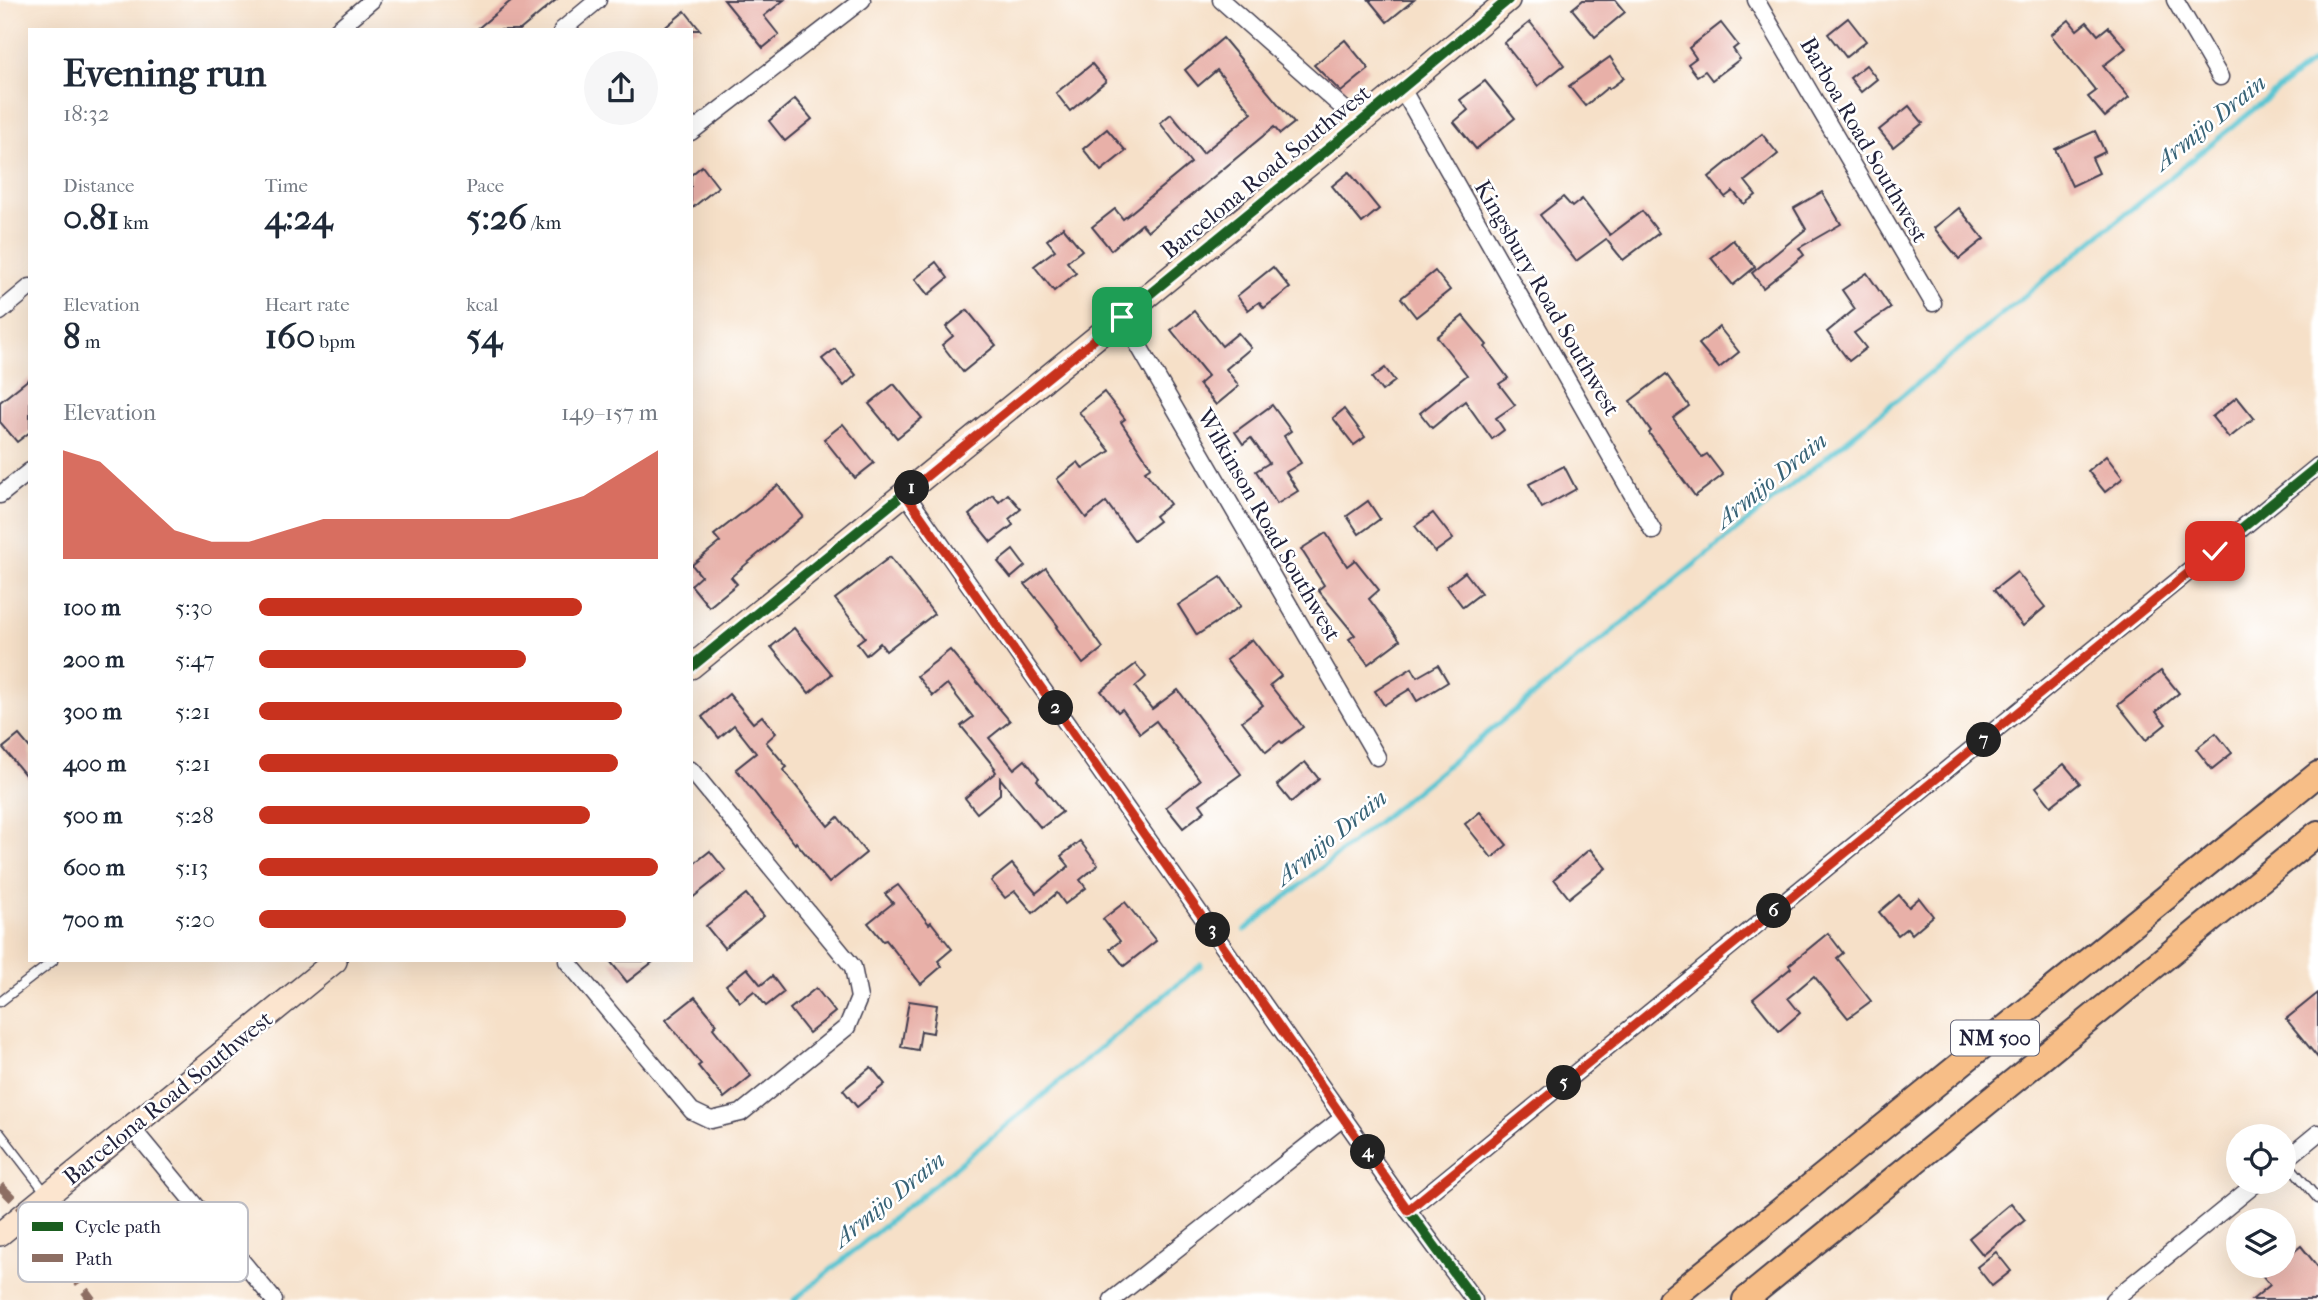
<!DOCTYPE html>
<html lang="en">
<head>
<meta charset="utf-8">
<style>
	:root { --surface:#fff; --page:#f6f6f7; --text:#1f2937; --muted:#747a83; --accent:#c8321e }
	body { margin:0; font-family:"IM FELL French Canon",serif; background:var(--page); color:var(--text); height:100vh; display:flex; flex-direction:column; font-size:26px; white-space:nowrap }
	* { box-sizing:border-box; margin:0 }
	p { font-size:23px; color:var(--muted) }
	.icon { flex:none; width:38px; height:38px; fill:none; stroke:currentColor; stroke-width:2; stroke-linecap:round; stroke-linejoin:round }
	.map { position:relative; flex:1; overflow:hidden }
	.panel { position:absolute; left:28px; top:28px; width:665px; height:934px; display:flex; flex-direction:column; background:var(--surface); border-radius:0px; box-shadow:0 7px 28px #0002 }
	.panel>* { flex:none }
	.controls { position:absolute; left:2226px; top:1124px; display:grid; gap:14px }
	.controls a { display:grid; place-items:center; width:70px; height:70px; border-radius:50%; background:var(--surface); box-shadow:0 7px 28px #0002; font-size:35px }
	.pin { position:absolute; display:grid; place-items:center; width:60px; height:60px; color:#fff; margin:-30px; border-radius:14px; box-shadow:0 4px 10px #0006 }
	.km { position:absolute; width:35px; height:35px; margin:-18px; border-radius:50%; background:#222; color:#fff; font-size:19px; line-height:35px; text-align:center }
	.round { display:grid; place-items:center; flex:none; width:74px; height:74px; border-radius:37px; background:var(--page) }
	.overview { display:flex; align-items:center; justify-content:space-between; height:119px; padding:0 35px }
	h1 { font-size:38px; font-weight:700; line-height:52px }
	.figures { display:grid; grid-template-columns:repeat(3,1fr); gap:10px; height:119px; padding:7px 35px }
	.figures div { display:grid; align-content:center }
	.figures b { font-size:35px; font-weight:700 }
	.figures small { font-size:19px; font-weight:400 }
	.figures p { font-size:19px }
	.chart { height:196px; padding:14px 35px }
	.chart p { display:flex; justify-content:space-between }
	.chart svg { width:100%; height:126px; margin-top:7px; fill:var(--accent); opacity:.7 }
	ul { padding:0 35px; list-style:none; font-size:23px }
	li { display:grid; grid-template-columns:112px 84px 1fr; align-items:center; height:52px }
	li i { height:18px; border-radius:9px; background:var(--accent) }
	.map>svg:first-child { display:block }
</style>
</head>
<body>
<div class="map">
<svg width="2318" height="1300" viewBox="0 0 2318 1300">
	<rect width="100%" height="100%" fill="#fff"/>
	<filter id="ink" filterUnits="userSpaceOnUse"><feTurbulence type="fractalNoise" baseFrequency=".0143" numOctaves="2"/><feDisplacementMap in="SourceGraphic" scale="14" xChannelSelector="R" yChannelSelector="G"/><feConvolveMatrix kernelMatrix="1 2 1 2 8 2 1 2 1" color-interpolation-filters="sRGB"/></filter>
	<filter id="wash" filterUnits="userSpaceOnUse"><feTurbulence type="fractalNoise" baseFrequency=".00686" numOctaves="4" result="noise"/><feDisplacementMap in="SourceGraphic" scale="28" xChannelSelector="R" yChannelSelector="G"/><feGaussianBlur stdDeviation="1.57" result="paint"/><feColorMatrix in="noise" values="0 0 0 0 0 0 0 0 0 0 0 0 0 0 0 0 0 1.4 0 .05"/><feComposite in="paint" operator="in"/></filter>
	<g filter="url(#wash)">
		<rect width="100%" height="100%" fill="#f6e0c8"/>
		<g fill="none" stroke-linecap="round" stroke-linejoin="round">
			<g stroke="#59c5d2" stroke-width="5">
				<polyline points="1245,930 2318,57"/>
				<polyline points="794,1300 1201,965"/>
			</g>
		</g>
		<g id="blocks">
			<g fill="#e8b0a8">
				<polygon points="512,0 556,0 520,30 476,30"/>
				<polygon points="724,0 784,0 764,16 779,35 763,48"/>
				<polygon points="1369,0 1414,0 1387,22"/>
				<polygon points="1583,0 1615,0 1625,12 1595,37 1572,9"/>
				<polygon points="685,11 700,30 662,30"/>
				<polygon points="1848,18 1866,41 1846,57 1828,34"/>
				<polygon points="2069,20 2077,30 2087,22 2098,35 2108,27 2126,48 2103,66 2129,97 2105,117 2088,97 2096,91 2051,35"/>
				<polygon points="1530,22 1564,65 1538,86 1504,43"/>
				<polygon points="1721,23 1738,45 1733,49 1740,59 1712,80 1705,71 1697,76 1688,64 1696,58 1689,48"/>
				<polygon points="1223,38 1294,123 1280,134 1274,127 1148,231 1142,224 1111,250 1092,227 1115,209 1123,219 1191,163 1160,123 1171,114 1203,153 1252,113 1217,70 1198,86 1185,70"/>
				<polygon points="1345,40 1369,69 1341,92 1314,65"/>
				<polygon points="1610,57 1624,78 1609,89 1608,87 1585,106 1569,86"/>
				<polygon points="1092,64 1106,81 1070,111 1056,93"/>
				<polygon points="1866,65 1877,79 1861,92 1850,78"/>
				<polygon points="1485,81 1515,118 1476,149 1454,122 1468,110 1460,100"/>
				<polygon points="795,99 812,119 785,141 769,121"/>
				<polygon points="1909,106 1923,123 1893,147 1879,130"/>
				<polygon points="1107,129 1126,151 1101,171 1083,149"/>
				<polygon points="2095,131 2105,152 2092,158 2099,173 2072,186 2055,149"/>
				<polygon points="1762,134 1778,154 1745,181 1756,195 1744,204 1733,191 1725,197 1709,177"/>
				<polygon points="702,166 718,187 691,209 691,175"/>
				<polygon points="1349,172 1379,209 1362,223 1332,186"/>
				<polygon points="1822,192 1841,224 1799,248 1804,255 1763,288 1752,273 1806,229 1794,208"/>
				<polygon points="1563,197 1572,207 1582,199 1610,235 1642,211 1659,233 1623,260 1606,239 1576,261 1540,215"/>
				<polygon points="1959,208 1984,239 1959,259 1934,228"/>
				<polygon points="1063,227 1082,250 1067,262 1076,273 1054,291 1034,266 1055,250 1047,240"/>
				<polygon points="1733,240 1755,267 1733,285 1711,258"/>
				<polygon points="936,262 948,278 928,295 915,279"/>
				<polygon points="1273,267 1290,288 1264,308 1259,302 1248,310 1237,296"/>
				<polygon points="1435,271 1450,290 1416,317 1401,298"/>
				<polygon points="1867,273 1891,308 1854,333 1866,348 1849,361 1827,332 1855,309 1842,290"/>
				<polygon points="967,310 996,345 963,372 942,345 953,336 946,327"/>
				<polygon points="1194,311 1222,346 1238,333 1251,348 1226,369 1239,386 1216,405 1199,384 1208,376 1171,330"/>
				<polygon points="1463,316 1487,345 1485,347 1508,378 1499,384 1515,405 1496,418 1504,430 1492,439 1465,401 1432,428 1420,413 1467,375 1437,337"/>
				<polygon points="1719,327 1739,352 1719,368 1699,344"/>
				<polygon points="835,349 856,375 844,386 822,359"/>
				<polygon points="1385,368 1395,381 1382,391 1372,378"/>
				<polygon points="1666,374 1689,406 1673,418 1702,457 1707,454 1723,475 1695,496 1649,433 1651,431 1630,401"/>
				<polygon points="30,378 30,432 17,442 0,422 0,402"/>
				<polygon points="894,384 922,418 897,438 869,404"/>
				<polygon points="1104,392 1125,419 1121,422 1151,467 1145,471 1170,504 1155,516 1159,521 1134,540 1106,502 1086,518 1057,479 1078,462 1083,469 1110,451 1079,412"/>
				<polygon points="2237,397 2254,418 2229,438 2212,417"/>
				<polygon points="1272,405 1291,431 1284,436 1301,463 1286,472 1298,491 1277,504 1256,471 1269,463 1251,438 1243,444 1235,432"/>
				<polygon points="1344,409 1365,437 1354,445 1333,418"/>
				<polygon points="843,424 874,463 855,478 824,439"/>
				<polygon points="2106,456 2123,478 2105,492 2088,471"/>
				<polygon points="1564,466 1576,489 1542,508 1529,484"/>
				<polygon points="778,485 803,516 731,577 737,584 709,607 691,585 701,576 692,565 720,542 714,535"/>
				<polygon points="1008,494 1021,509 1009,519 1013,525 991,542 969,515 993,495 999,502"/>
				<polygon points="1368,501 1380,519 1359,534 1347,516"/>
				<polygon points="1433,513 1453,539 1435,552 1415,526"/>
				<polygon points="1326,533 1347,566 1355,560 1379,590 1369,599 1400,640 1368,664 1349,639 1355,635 1318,590 1324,585 1301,549"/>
				<polygon points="1013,550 1025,566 1011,578 998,562"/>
				<polygon points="890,557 934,614 886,651 880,643 866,655 857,643 865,637 835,599"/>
				<polygon points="1046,568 1103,648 1083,664 1056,627 1058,626 1025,584"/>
				<polygon points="1465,572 1481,593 1463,607 1447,586"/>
				<polygon points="2017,572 2045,607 2023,626 1994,590"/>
				<polygon points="1221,577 1241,606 1197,635 1178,605"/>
				<polygon points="794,628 832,674 809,693 771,647"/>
				<polygon points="1252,639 1281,676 1270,685 1303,727 1282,743 1280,741 1266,752 1242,721 1263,705 1226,660"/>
				<polygon points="950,650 1010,721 989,738 1014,769 1025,760 1039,778 1037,780 1062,812 1041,828 1000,778 1000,794 977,813 965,798 996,772 994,769 995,768 961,726 973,717 947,684 933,696 917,676"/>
				<polygon points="1136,664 1146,677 1135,687 1152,709 1178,690 1241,774 1200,804 1205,811 1183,828 1166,807 1200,780 1156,721 1140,733 1122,709 1118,712 1101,691"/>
				<polygon points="1438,665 1448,682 1417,701 1410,689 1384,705 1375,691 1412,668 1417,677"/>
				<polygon points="2161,671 2179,693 2156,712 2166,724 2146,740 2118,705"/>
				<polygon points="729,694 753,723 762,716 776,733 766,742 787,767 783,770 828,826 838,817 866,853 829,883 796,842 795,844 736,769 756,753 734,725 719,738 702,717"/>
				<polygon points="2216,733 2232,753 2212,769 2196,749"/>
				<polygon points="19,735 30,748 30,781 3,748"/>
				<polygon points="1305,762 1319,779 1291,802 1277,785"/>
				<polygon points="2064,764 2080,783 2051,806 2036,787"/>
				<polygon points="1480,812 1507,845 1492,858 1465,824"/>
				<polygon points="1080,841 1098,865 1080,880 1086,888 1065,904 1057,893 1033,913 1015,891 1005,898 991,881 1012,864 1036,893 1069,866 1061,856"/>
				<polygon points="1590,849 1606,868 1569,898 1554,879"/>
				<polygon points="710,851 726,871 691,899 691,866"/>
				<polygon points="898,885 929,924 931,922 952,949 938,961 942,966 921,984 886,940 883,941 868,923 893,903 885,894"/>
				<polygon points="746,894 764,916 724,948 706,926"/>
				<polygon points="1899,895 1909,907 1919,898 1933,916 1912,934 1907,928 1898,935 1879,912"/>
				<polygon points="1125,902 1156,941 1124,966 1110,949 1120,941 1103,919"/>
				<polygon points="1828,933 1843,953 1837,958 1871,1001 1848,1018 1814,976 1788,998 1800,1013 1779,1031 1753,999 1791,968 1789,965"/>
				<polygon points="610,961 654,961 627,982"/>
				<polygon points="747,968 761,985 772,976 784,992 766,1006 754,991 740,1002 726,985"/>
				<polygon points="816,988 835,1012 809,1033 790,1009"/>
				<polygon points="2318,993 2318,1058 2286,1019"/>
				<polygon points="695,997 717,1024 713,1028 751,1076 724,1098 698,1066 701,1064 666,1020"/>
				<polygon points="909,1001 937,1005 933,1033 921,1031 918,1050 901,1047"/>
				<polygon points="871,1067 885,1084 857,1107 843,1090"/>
				<polygon points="2011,1203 2025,1220 1983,1255 1969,1238"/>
				<polygon points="2301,1246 2318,1267 2318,1300 2252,1300 2270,1285 2254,1265 2284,1265 2284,1260"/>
				<polygon points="1996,1252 2011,1271 1992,1286 1977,1267"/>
			</g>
		</g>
	</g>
	<g filter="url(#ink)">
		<use href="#blocks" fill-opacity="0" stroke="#423e50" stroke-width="2"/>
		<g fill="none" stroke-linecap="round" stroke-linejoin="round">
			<g stroke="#423e50" stroke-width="11">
				<g id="lane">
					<polyline points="0,1002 53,961"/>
					<polyline points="2013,1027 2036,1059"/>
					<polyline points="0,1133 46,1193"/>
					<polyline points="2285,1160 2318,1199"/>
				</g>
			</g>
			<g stroke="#423e50" stroke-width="19">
				<g id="street">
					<polyline points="1221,0 1360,123"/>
					<polyline points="1756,0 1933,303"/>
					<polyline points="2175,0 2220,77"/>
					<polyline points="337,30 372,0"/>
					<polyline points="562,30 598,0"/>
					<polyline points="1401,87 1653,531"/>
					<polyline points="691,132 862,0"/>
					<polyline points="0,312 30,287"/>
					<polyline points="1122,317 1377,757"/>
					<polyline points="905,493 1408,1210 1474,1300"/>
					<polyline points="0,495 30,471"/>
					<polyline points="567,961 692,1111 711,1120 741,1113 847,1027 859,998 853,967 691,770"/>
					<polyline points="131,1127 274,1300"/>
					<polyline points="2284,1161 2318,1133"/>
					<polyline points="1408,1210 2318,466"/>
					<polyline points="1112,1300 1344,1117"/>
					<polyline points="2113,1300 2259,1181"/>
				</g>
			</g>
			<g stroke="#423e50" stroke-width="26">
				<g id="secondary">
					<polyline points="691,667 1360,123 1508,0"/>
					<polyline points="0,1234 335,961"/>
				</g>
			</g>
			<g stroke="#423e50" stroke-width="28">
				<g id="primary">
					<polyline points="1670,1300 2318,774"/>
					<polyline points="1745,1300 2318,833"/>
				</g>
			</g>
			<use href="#lane" stroke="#fff" stroke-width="8"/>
			<use href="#street" stroke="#fff" stroke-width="16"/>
			<use href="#secondary" stroke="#fce5cf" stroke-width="23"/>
			<use href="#primary" stroke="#f7be87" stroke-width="24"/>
			<polyline stroke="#8d6e63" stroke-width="9" stroke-dasharray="18 9" stroke-linecap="butt" points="0,1186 27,1213 92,1300"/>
			<g stroke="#fff" stroke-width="15">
				<g id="cycleway">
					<polyline points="905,493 1408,1210 1474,1300"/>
					<polyline points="691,667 1360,123 1508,0"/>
					<polyline points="1408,1210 2318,466"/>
				</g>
			</g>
			<use href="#cycleway" stroke="#1b5e20" stroke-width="10"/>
		</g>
	</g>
	<g fill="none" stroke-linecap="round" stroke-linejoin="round" filter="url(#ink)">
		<g stroke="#fff" stroke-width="14">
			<polyline id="route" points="1122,317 905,494 1408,1210 2215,551"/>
		</g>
		<use href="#route" stroke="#c8321e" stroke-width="9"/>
	</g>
	<g text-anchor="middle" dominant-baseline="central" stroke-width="5" stroke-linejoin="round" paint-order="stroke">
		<rect fill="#fff" stroke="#646476" stroke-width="2" x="1951" y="1020.5" width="88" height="35" rx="5"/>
		<g font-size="21" font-weight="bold" fill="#22223b">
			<text x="1995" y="1038">NM 500</text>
		</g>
		<g font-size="23" fill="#22223b" stroke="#fff">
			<text transform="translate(1864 140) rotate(60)">Barboa Road Southwest</text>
			<text transform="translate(1266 172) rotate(-39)">Barcelona Road Southwest</text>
			<text transform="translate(1547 298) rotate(60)">Kingsbury Road Southwest</text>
			<text transform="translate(1269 525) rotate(60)">Wilkinson Road Southwest</text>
			<text transform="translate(168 1098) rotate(-39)">Barcelona Road Southwest</text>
		</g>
		<g font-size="24" font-style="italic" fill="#386377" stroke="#fff">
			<text transform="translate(2210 122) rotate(-39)">Armijo Drain</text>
			<text transform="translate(1771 480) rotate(-39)">Armijo Drain</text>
			<text transform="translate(1331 837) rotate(-39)">Armijo Drain</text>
			<text transform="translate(889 1199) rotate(-39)">Armijo Drain</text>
		</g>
	</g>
	<rect x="18" y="1202" width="230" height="80" rx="10" fill="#fff" stroke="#bdbdc4" stroke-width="2"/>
	<rect x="32" y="1222" width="31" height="9" fill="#1b5e20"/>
	<rect x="32" y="1254" width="31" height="8" fill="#8d6e63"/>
	<g font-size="19" fill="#22223b">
		<text x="75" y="1233">Cycle path</text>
		<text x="75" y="1265">Path</text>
	</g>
</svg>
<div class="controls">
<a><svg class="icon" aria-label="locate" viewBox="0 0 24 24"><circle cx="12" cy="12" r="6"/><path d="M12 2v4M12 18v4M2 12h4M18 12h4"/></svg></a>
<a><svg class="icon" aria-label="layers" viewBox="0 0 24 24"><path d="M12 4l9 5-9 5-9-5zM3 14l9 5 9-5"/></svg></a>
</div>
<div class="pin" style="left:1122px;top:317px;background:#1e9e55"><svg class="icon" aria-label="arrive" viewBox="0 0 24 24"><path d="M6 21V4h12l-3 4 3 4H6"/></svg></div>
<div class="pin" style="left:2215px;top:551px;background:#d93025"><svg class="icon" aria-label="check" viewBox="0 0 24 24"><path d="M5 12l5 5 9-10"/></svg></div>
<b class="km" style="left:912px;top:488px">1</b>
<b class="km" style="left:1056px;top:708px">2</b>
<b class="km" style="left:1213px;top:930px">3</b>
<b class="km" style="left:1368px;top:1152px">4</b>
<b class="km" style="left:1564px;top:1083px">5</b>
<b class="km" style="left:1774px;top:911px">6</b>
<b class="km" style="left:1984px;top:740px">7</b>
<section class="panel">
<div class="overview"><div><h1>Evening run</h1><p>18:32</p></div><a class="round"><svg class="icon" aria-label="share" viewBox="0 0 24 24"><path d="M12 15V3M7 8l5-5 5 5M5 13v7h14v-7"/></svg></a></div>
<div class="figures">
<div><p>Distance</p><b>0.81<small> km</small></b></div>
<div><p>Time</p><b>4:24</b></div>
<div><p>Pace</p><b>5:26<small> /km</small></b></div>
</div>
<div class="figures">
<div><p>Elevation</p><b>8<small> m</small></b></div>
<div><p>Heart rate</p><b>160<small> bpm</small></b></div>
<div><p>kcal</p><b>54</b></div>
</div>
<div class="chart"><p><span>Elevation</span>149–157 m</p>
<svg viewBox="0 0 160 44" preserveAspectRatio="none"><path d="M0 44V6L10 10L20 22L30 34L40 38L50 38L60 34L70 30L80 30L90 30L100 30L110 30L120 30L130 26L140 22L150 14L160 6V44z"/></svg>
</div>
<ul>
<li><b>100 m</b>5:30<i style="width:81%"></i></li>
<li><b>200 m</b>5:47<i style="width:67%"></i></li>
<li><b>300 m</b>5:21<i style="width:91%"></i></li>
<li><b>400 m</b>5:21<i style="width:90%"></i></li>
<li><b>500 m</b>5:28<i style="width:83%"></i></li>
<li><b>600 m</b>5:13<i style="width:100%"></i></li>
<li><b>700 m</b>5:20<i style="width:92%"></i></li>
</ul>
</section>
</div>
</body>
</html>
